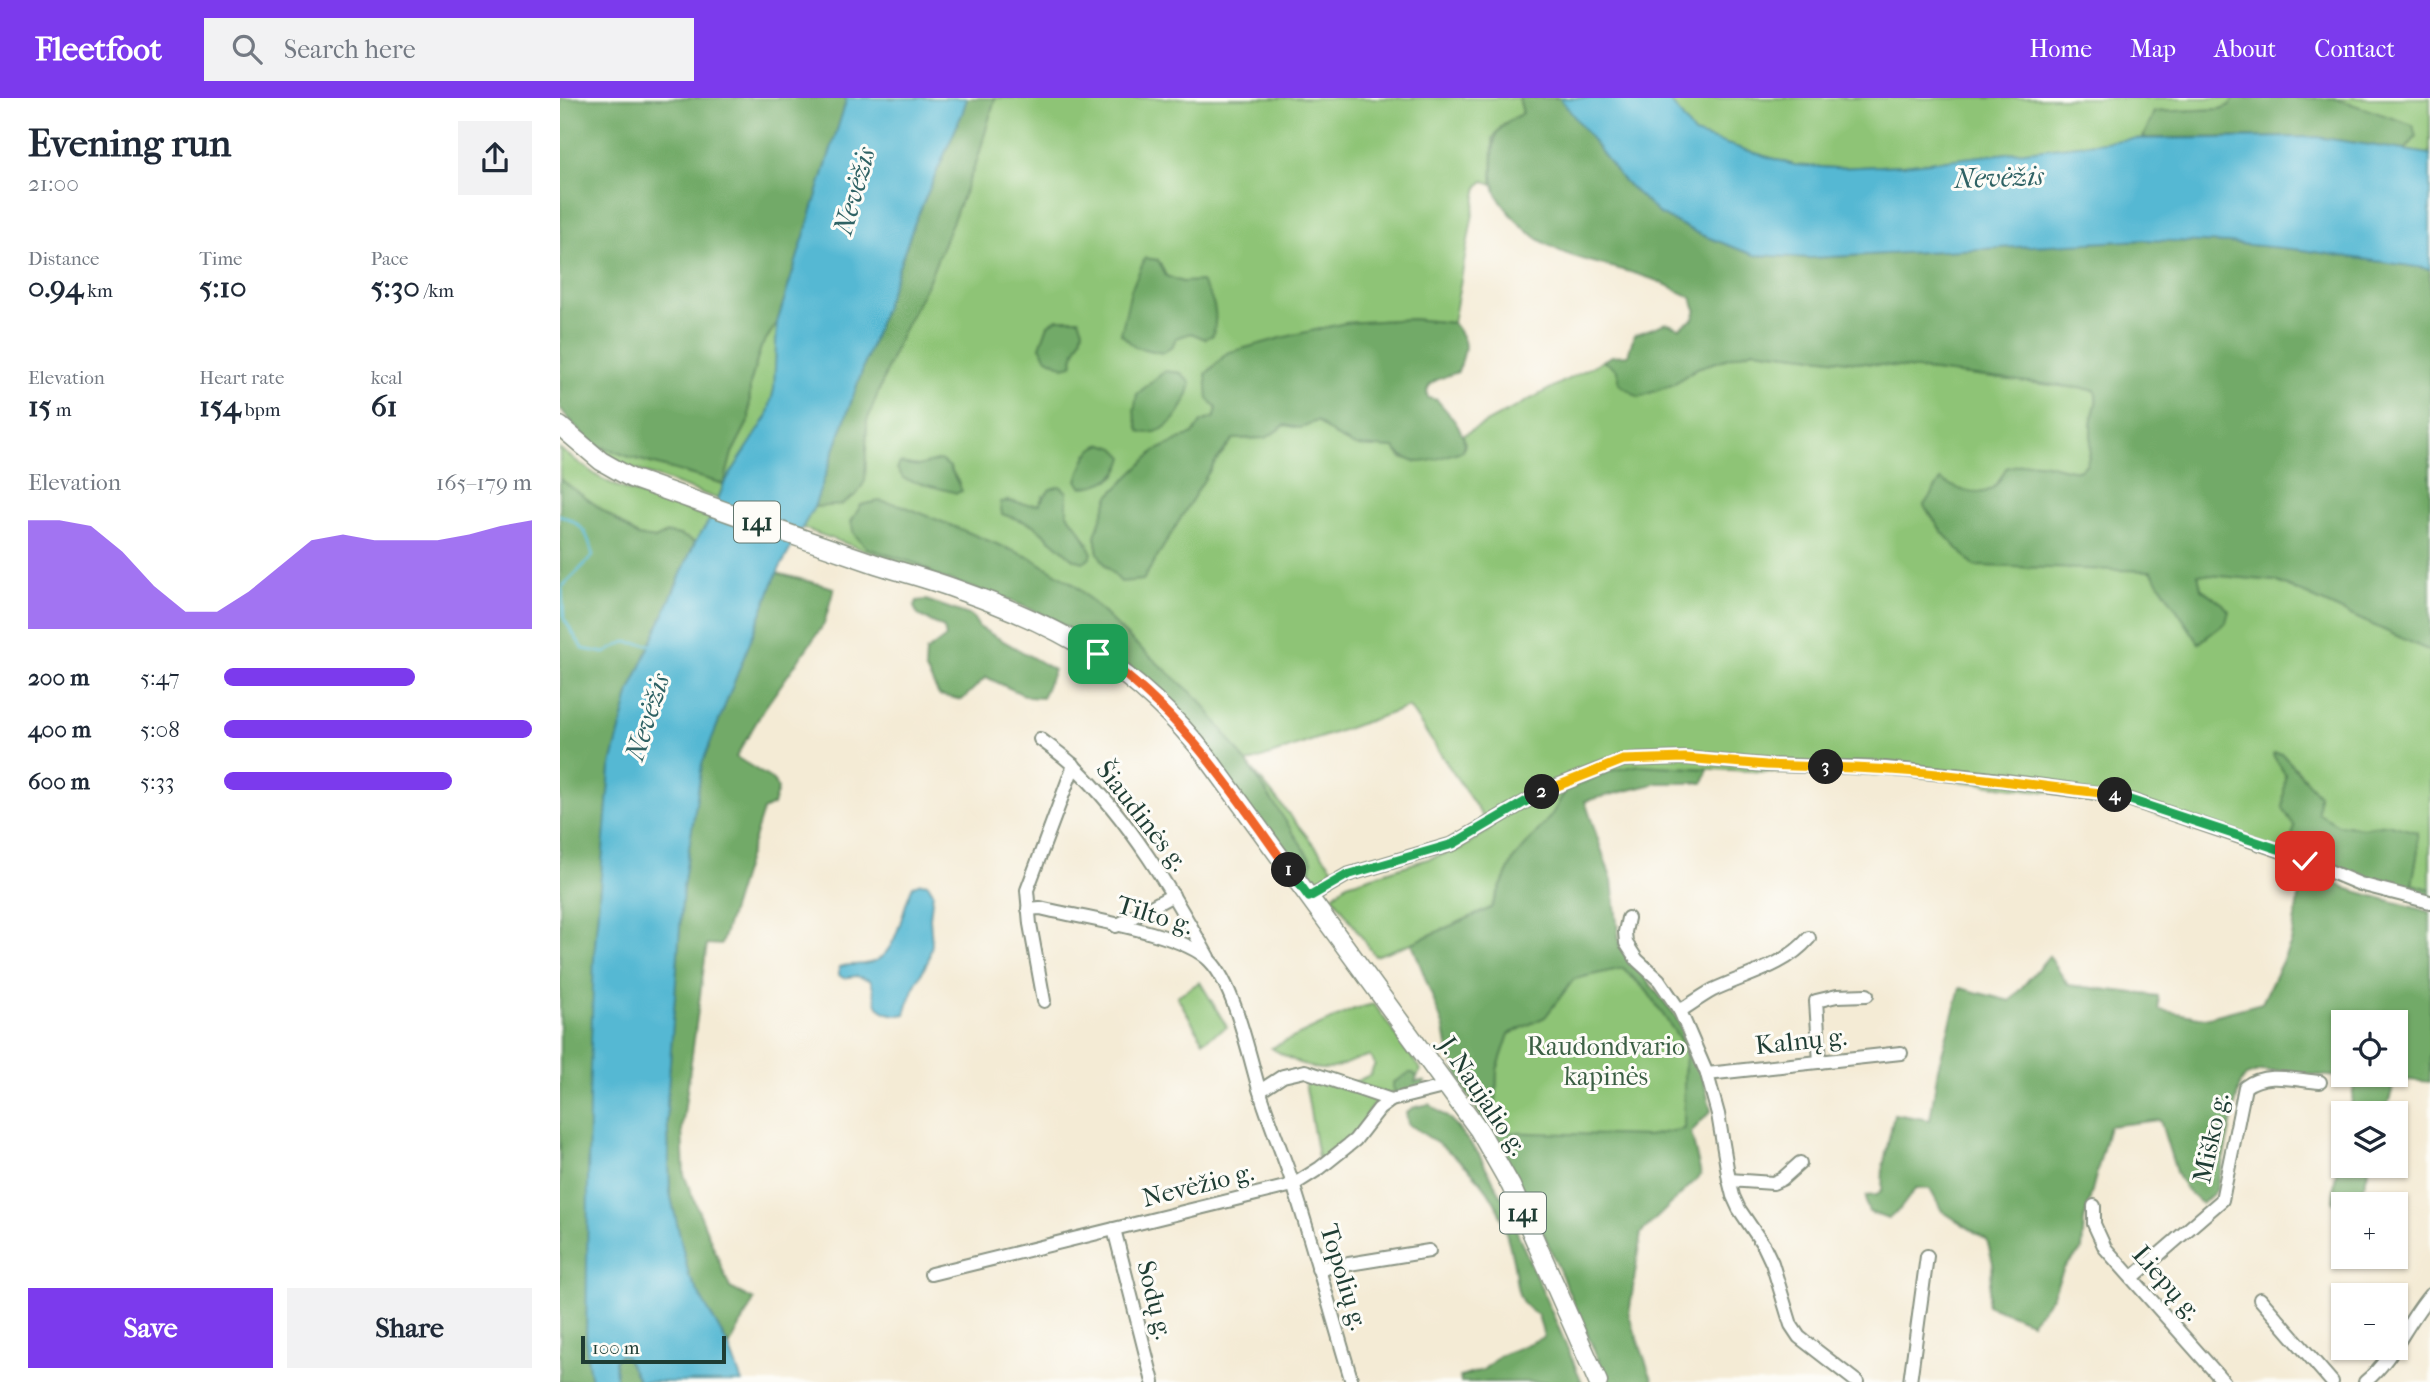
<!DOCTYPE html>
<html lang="en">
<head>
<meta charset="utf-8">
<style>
	:root { --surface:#fff; --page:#f2f2f3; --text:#1f2937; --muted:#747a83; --accent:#7c3aed }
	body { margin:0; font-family:"IM FELL French Canon",serif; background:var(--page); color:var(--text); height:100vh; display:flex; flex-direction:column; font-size:26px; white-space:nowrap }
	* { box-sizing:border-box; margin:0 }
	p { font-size:23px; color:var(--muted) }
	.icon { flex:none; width:38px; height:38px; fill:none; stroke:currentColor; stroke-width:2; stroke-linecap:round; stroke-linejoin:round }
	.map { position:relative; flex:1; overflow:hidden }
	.panel { display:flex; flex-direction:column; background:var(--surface); width:560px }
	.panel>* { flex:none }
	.controls { position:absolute; left:1771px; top:912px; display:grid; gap:14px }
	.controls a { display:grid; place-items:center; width:77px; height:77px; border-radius:0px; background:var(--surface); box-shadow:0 2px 5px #0004; font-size:35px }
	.scale { position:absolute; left:21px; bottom:18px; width:145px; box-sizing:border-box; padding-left:7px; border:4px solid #1f3d34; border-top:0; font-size:19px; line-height:24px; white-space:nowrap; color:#1f3d34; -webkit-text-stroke:5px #fdfcf7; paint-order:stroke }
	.pin { position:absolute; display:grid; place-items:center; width:60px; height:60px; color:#fff; margin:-30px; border-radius:14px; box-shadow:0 4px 10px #0006 }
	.km { position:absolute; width:35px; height:35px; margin:-18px; border-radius:50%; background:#222; color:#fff; font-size:19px; line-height:35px; text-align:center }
	.round { display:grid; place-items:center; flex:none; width:74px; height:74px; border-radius:0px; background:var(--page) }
	.head { display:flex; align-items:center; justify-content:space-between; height:119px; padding:0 28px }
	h1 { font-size:38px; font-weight:800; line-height:52px }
	.metrics { display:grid; grid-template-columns:repeat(3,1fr); gap:10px; height:119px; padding:7px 28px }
	.metrics div { display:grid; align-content:center }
	.metrics b { font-size:30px; font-weight:800 }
	.metrics small { font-size:19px; font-weight:400 }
	.metrics p { font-size:19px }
	.chart { height:196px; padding:14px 28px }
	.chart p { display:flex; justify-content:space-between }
	.chart svg { width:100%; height:126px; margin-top:7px; fill:var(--accent); opacity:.7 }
	.action { display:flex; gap:14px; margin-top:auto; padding:14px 28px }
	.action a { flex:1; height:80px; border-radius:0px; background:var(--accent); color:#fff; font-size:28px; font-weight:800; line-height:80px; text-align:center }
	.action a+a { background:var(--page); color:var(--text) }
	ul { padding:0 28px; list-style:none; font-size:23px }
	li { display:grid; grid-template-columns:112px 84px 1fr; align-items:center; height:52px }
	li i { height:18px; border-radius:9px; background:var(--accent) }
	header { display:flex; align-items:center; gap:42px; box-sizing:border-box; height:98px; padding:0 35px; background:var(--accent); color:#fff }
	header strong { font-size:33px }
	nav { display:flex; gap:38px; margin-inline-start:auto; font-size:24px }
	.search { width:490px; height:63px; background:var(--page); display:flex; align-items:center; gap:18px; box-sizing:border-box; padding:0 24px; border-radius:0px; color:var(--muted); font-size:26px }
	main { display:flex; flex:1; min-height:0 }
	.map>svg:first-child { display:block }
</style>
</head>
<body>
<header>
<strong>Fleetfoot</strong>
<div class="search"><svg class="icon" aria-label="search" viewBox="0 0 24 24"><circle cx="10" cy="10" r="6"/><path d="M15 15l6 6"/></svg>Search here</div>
<nav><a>Home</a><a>Map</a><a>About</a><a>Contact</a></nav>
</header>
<main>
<section class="panel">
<div class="head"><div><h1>Evening run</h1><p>21:00</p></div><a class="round"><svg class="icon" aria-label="share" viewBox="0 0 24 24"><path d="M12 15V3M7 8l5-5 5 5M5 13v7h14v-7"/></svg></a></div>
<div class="metrics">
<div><p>Distance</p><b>0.94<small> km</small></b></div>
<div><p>Time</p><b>5:10</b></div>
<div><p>Pace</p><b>5:30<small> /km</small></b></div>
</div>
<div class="metrics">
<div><p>Elevation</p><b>15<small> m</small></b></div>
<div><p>Heart rate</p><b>154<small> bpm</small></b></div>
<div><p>kcal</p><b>61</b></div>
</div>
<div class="chart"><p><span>Elevation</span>165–179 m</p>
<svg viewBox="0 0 160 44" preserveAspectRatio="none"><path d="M0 44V6L10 6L20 8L30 17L40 29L50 38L60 38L70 31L80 22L90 13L100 11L110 13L120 13L130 13L140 11L150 8L160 6V44z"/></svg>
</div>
<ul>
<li><b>200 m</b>5:47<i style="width:62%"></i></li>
<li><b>400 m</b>5:08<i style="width:100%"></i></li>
<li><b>600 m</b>5:33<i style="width:74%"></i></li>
</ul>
<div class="action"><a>Save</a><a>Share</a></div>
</section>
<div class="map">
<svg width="1870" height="1284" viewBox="0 0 1870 1284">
	<rect width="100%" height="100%" fill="#fdfcf7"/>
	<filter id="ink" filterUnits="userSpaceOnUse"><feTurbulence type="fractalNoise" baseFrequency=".0143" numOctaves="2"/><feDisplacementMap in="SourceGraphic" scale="14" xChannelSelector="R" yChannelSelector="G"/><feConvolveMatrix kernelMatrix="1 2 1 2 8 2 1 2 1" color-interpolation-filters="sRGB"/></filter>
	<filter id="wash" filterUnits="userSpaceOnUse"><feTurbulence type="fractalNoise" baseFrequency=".00686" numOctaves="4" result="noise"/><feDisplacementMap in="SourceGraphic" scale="28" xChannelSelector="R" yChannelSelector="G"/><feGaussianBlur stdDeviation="1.57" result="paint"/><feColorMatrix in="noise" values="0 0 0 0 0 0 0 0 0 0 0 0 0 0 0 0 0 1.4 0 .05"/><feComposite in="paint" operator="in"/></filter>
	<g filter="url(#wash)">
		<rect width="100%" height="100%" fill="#f4ebd5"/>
		<g fill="#8ec476" stroke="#568055" stroke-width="2" fill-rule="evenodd">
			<path d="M435 0H959L963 15 943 26 933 40 932 86 924 83 918 88 893 225 852 221 785 225 667 255 655 319 641 324 633 336 595 353 549 398 535 438 538 455 583 482 653 367 673 341 706 340 725 327 739 330 757 323 774 337 795 347 834 350 843 361 903 353 905 346 903 337 1042 263 1057 270 1060 275 1112 287 1137 270 1194 252 1535 292C1539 309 1531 314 1531 329 1533 400 1505 361 1468 365 1461 366 1453 368 1447 370 1443 376 1439 385 1434 389 1418 402 1395 390 1381 382L1364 408 1383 435 1533 470 1591 473 1639 545 1666 524 1663 506 1641 490 1638 476 1716 483 1870 553V791L1852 786 1858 753 1827 726 1803 730 1778 727 1758 715 1744 679 1722 656 1715 655 1713 657 1725 676 1728 719 1735 729 1729 747 1749 757 1743 770 1680 743 1553 702 1349 677 1226 675 1080 667 1006 692 991 718 953 762 931 810 852 845 815 858 773 798 787 786 900 751 931 731 849 609 687 665 778 776C765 780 756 785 743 777L570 541 515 487 471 460 307 450 360 467 377 478 242 430 254 409 281 407 305 383 307 323 340 239 368 184 418 60ZM598 162 606 178 622 184 645 241 631 235 616 240 612 249 561 236 566 221ZM488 227 523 231 521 241 515 253 480 249ZM543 346 555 350 563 359C558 387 542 386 518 382L527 356ZM340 365 358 368H389L399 385 397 395 381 389ZM483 398 507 416 528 445 492 443 474 427 442 416 447 402 469 408 479 406Z"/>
			<polygon points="1108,0 1675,0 1670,7 1660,11 1594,14 1583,40 1343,67 1275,70 1234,67 1134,36"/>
			<polygon points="1774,0 1870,0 1870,56 1845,52 1856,39"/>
			<path d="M217 225C216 255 220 294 206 322 192 349 169 372 158 401L66 368 34 346 70 359 163 386 172 355 189 322 190 286 201 249Z"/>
			<polygon points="0,351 40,380 56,388 151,420 135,444 120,437 107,435 95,441 78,438 0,381"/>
			<polygon points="1062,870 1087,893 1127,952 1124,977 1124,1031 1087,1038 935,1035 937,972 949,936 985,919 1014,881"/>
			<polygon points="640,884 667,929 643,943 617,898"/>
			<path d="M814 906 861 972 857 979 853 975 833 984 838 995 827 996 792 985 810 977 815 966 809 958C796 960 786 967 773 970 754 976 727 959 711 950L794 911Z"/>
			<polygon points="744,978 817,1001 797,1033 759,1065"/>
		</g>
		<g fill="#72aa67" stroke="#48744e" stroke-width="2" fill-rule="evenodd">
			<polygon points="0,0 287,0 217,225 201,249 190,286 189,322 172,355 164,386 70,359 34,346 17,331 0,310"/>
			<polygon points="407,0 435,0 418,60 368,184 340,239 307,323 305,383 297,396 281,407 254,409 354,126 402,16"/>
			<path d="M959 0H1000L1063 82 1098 115 1139 136 1194 157 1251 160 1584 142 1669 145 1742 152 1870 171V553L1716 483 1638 476 1641 491 1663 506 1669 513 1666 524 1639 545 1591 473 1414 468 1383 435 1364 407 1381 382C1395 390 1418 402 1434 389 1439 385 1443 376 1446 370 1453 368 1461 366 1468 365 1505 361 1533 400 1531 329 1531 314 1540 309 1535 292L1194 252 1137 270 1112 287 1079 299 1059 286C1060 271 1055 269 1042 263L1052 258 1068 257 1074 237 1106 225 1119 230 1133 221 1136 211 1131 199C1118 193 1106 186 1092 181 1041 162 997 165 956 122 937 101 932 94 933 65 933 35 936 30 963 15Z"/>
			<polygon points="1675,0 1774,0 1853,27 1856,39 1845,52 1756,39 1583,40 1594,14 1660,11 1670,7"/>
			<path d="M585 160 598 162 606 178 622 184 641 183C654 202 659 213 653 237L645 241 631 235 616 240 612 249 602 255 575 249 561 236 571 192Z"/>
			<polygon points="497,221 519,221 523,231 521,241 515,253 512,267 504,269 487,260 480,249 488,227"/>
			<path d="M852 221 893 225C910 246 906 250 898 274 885 279 862 283 868 300L877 302C888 315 909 335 903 353 876 359 856 376 834 350L795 348 774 337 757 323 739 330 725 327 706 340 673 341 653 367 583 482 561 484 545 467 538 455 535 438 549 398 595 353 633 336 641 324 655 319 657 310 648 301 646 276 667 255 721 240 785 225Z"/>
			<path d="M605 273 621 275 631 285C626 308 607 343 579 333L574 314 577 296Z"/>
			<path d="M543 346 555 350 564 359C559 380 542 388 521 389L517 382C523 367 526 350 543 346Z"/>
			<polygon points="380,362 389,368 402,393 397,395 344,381 337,371 340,365 358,368"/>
			<polygon points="0,381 78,438 95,441 107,435 120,437 135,444 70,593 50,671 34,860 26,1250 31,1284 0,1284"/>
			<path d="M500 388 507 394V416L519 430 532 455 530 460 523 464 513 461 474 427 442 416 440 404C453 401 465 409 479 406L490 391Z"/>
			<polygon points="319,403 341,407 471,460 515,487 570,541 640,602 687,665 752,763 750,776 741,778 583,581 568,568 526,540 488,519 451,503 377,478 360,467 307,450 294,436 291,424 301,407"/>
			<polygon points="217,475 274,490 264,526 204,611 176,659 213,682 218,691 213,707 203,712 161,847 147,846 122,1030 124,1077 170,1190 194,1202 169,1249 129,1179 110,1095 107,1005 123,789 142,666"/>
			<polygon points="366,502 412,518 419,529 494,572 482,600 468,599 426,579 402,602 379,597 365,570 366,554 386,539 384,530 358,517 354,509 357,503"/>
			<polygon points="1714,655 1722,656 1759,697 1758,715 1778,727 1803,730 1827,726 1857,734 1858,753 1852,786 1870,791 1870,800 1826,788 1775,771 1729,747 1735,729 1723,711 1725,676 1713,657"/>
			<path d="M1080 667 1148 671 1143 685H1098L1025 703 1052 783 1060 849 1116 918 1141 971 1151 1013 1131 1034 1141 1077 1081 1135 1069 1217 1093 1284H1048L982 1132 946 1060 907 996 888 953 884 930 852 845 931 810 953 762 991 718 1006 692 1050 673ZM1063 870 1087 893 1127 952 1124 977V1031L1087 1038 935 1034 937 972 949 936 985 919 1014 881Z"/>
			<path d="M1743 770 1788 791 1870 814V984L1848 982 1833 990 1825 1015H1790L1795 980 1701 973 1686 978 1680 986 1656 1093 1642 1106 1625 1090 1617 1077 1600 1022 1549 1028 1524 1123 1522 1152 1504 1170 1492 1199 1471 1224 1427 1207 1433 1165 1427 1142 1382 1113 1370 1091 1356 1090 1340 1111 1328 1121 1309 1114 1306 1106V1098L1317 1097 1322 1092 1323 1069 1334 1016 1370 1022 1378 970 1400 890 1450 903 1489 858 1508 887 1598 898 1599 912 1645 920 1702 905 1731 845ZM1783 924H1836V976H1783Z"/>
			<polygon points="849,975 853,975 857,979 855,984 861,983 865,984 862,989 838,995 833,991 833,985"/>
			<path d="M869 1006 891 1022 918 1055 941 1097 1022 1284H901L900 1279 923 1272 939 1258 984 1239 978 1217C953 1204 958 1185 953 1162 949 1144 943 1121 935 1105 917 1070 880 1046 848 1026L846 1015 852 1010Z"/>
			<polygon points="1783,1043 1783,1068 1810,1068 1798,1106 1773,1105 1775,1081"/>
			<polygon points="60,1257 66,1259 79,1284 56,1284 55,1262"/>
		</g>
		<g fill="#55b8d3" stroke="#3a7a84" stroke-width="2">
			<polygon points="287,0 407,0 402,16 354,126 254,409 217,475 142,666 123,789 107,1005 110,1095 129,1178 169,1249 182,1284 79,1284 66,1259 60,1257 55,1262 56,1284 31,1284 26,1250 29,1000 34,860 50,671 70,593 135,444 151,420 164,386 207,319 214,291 217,225"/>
			<polygon points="1000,0 1108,0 1134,36 1234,67 1275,70 1343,67 1570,41 1756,39 1870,56 1870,171 1742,152 1669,145 1584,142 1251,160 1194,157 1139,136 1098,115 1063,82"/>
			<path d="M361 785 368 786 373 794 370 820 372 846 368 863 353 891 345 916C339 918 335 917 328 915 312 910 317 896 310 882L296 878 283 880 279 877V869C291 865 306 869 317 862 339 850 342 809 353 788Z"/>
		</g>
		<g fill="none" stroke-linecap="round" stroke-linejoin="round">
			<path stroke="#55b8d3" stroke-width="2.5" d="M0 417C23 426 28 435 33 458L2 489 4 521 23 551 45 555 65 544 93 547"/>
		</g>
	</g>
	<g filter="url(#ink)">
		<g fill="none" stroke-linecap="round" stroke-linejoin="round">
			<g stroke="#8a9484" stroke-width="16">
				<g id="street">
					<path d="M480 641C492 650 504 658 514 668 570 722 611 792 648 859"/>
					<polyline points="749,799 787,777 893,746 984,693 1063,662 1125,660 1206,667 1325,670 1424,680 1559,698 1721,753 1800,786 1870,804"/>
					<path d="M468 811 480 810C521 820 623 834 650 863 674 887 689 957 699 991 709 1023 722 1054 733 1086 754 1151 772 1218 792 1284"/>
					<polyline points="1068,820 1065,834 1066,845 1077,862 1099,882 1120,913 1147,976 1158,1016 1169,1082 1173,1098 1179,1111 1204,1148 1212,1165 1231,1227 1239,1239 1297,1284"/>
					<polyline points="556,828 613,797"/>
					<polyline points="484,903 470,826 467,792 514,667"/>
					<path d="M1120 913C1131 906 1142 898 1153 892 1187 876 1224 869 1249 840"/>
					<polyline points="1260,964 1256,903 1277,898 1307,897"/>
					<polyline points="1147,976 1341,955"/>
					<polyline points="700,993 723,978 745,973 831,1002"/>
					<polyline points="1169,1082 1213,1085 1222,1081 1240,1065"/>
					<polyline points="1534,1108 1534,1126 1545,1150 1664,1284"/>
					<polyline points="554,1131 593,1284"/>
					<polyline points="758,1171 869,1153"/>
					<polyline points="371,1176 733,1087 760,1070 795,1042 819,1011 831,1002 887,988"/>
					<path d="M1572 1180 1662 1102 1685 989C1706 973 1734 982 1760 984"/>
					<polyline points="1700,1201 1772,1284"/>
					<polyline points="1350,1284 1367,1158"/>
					<path d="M1805 1284C1834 1260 1846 1225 1870 1197"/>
				</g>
			</g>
			<g stroke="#8a9484" stroke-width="21">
				<path id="primary" d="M0 328 41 363 71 380C152 409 234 438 316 466 344 475 373 482 401 493 506 530 577 571 647 659L919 1032 951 1088 1038 1284"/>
			</g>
			<use href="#street" stroke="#fff" stroke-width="12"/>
			<use href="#primary" stroke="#fff" stroke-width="18"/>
		</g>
	</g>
	<g fill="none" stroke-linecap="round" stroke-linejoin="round" filter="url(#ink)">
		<g stroke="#fff" stroke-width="14">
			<path id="split-1" d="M538 556C622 615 670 690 729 772"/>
		</g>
		<g stroke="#fff" stroke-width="14">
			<polyline id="split-2" points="729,772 749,799 787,777 893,746 982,694"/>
		</g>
		<g stroke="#fff" stroke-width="14">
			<polyline id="split-3" points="982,694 1063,662 1125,660 1206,667 1266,669"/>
		</g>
		<g stroke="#fff" stroke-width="14">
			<path id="split-4" d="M1266 669C1363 671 1458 685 1555 697"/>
		</g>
		<g stroke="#fff" stroke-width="14">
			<polyline id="split-5" points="1555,697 1721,752 1745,763"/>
		</g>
		<use href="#split-1" stroke="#f0652b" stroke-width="9"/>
		<use href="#split-2" stroke="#22a559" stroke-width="9"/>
		<use href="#split-3" stroke="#f5b400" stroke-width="9"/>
		<use href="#split-4" stroke="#f5b400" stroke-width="9"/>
		<use href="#split-5" stroke="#22a559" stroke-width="9"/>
	</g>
	<g text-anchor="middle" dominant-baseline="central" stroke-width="6" stroke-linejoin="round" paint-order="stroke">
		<g fill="#fdfcf7" stroke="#62766e" stroke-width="2">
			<rect x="174" y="403.5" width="46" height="41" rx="5"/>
			<rect x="940" y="1094.5" width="46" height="41" rx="5"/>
		</g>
		<g font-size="24" font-weight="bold" fill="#1f3d34">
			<text x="197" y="424">141</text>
			<text x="963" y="1115">141</text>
		</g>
		<g font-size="26" fill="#1f3d34" stroke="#fdfcf7">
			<text transform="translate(582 718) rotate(52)">Šiaudinės g.</text>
			<text transform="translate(595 817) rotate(17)">Tilto g.</text>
			<text transform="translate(1241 943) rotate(-6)">Kalnų g.</text>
			<text transform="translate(923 998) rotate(56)">J. Naujalio g.</text>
			<text transform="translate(1651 1040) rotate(-78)">Miško g.</text>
			<text transform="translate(638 1087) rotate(-14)">Nevėžio g.</text>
			<text transform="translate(784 1179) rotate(73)">Topolių g.</text>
			<text transform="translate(1607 1185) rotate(49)">Liepų g.</text>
			<text transform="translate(595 1202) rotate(76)">Sodų g.</text>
		</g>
		<g font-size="26" fill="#3b5f44" stroke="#fdfcf7">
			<text x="1046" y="948">Raudondvario<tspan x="1046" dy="30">kapinės</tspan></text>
		</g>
		<g font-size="28" font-style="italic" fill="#2f6264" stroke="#fdfcf7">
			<text transform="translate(1439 79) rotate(-2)">Nevėžis</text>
			<text transform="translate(294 93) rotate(-74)">Nevėžis</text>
			<text transform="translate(87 619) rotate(-72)">Nevėžis</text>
		</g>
	</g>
</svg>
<div class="controls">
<a><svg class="icon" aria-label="locate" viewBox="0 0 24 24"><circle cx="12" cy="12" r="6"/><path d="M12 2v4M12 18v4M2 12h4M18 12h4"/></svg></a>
<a><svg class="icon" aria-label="layers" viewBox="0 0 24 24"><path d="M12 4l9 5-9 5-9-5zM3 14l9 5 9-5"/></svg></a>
<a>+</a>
<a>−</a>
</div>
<div class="scale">100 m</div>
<div class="pin" style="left:538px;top:556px;background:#1e9e55"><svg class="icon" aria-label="arrive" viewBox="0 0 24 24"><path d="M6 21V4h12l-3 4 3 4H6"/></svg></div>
<div class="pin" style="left:1745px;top:763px;background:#d93025"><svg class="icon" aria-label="check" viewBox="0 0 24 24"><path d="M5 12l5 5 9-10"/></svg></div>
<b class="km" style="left:729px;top:772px">1</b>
<b class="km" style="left:982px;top:694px">2</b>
<b class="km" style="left:1266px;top:669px">3</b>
<b class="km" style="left:1555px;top:697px">4</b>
</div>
</main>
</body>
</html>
